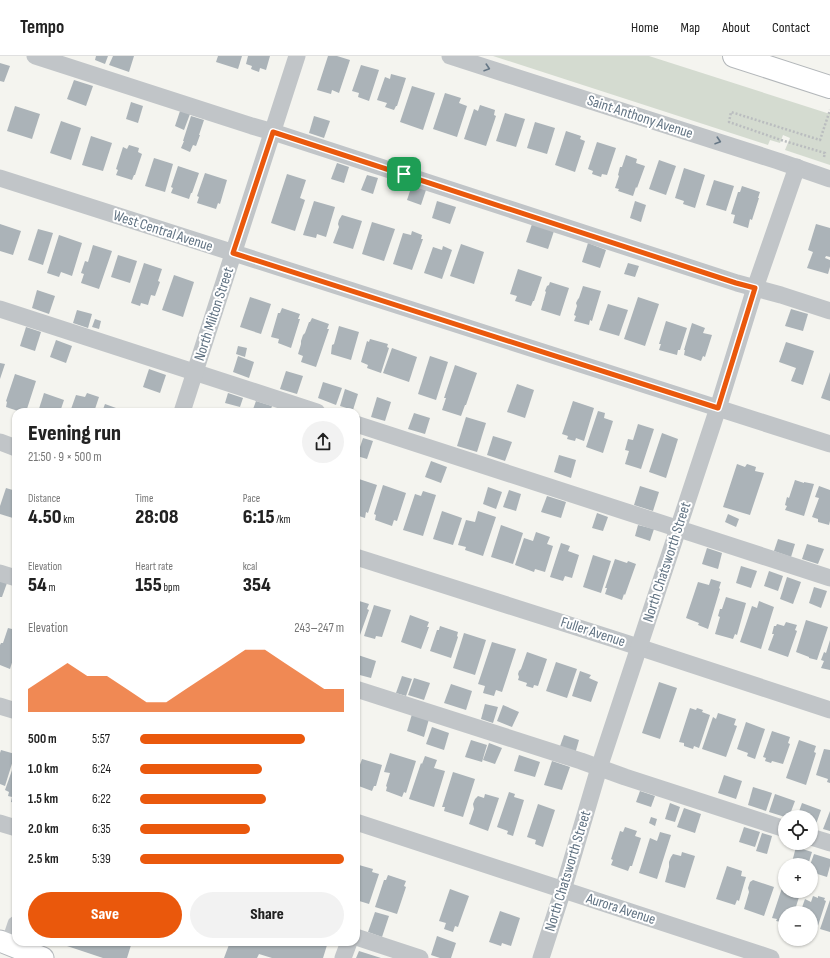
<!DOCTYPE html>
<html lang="en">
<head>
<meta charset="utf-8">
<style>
	:root { --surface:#fff; --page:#f2f2f2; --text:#222; --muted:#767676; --line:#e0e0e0; --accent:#ea580c }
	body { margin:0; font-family:"Sofia Sans Condensed",sans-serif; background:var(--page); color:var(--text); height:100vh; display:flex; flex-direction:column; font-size:15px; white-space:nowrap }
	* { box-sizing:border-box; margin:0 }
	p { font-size:13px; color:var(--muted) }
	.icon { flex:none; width:22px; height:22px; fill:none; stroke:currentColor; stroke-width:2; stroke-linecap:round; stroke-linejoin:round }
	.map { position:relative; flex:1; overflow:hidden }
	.drawer { position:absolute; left:12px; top:352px; width:348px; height:538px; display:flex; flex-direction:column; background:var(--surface); border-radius:12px; box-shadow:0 1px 3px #0004 }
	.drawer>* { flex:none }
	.controls { position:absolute; left:778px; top:754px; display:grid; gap:8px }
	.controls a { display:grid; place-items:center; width:40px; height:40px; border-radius:50%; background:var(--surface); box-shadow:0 1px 3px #0004; font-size:20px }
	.pin { position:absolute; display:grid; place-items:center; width:34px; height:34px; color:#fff; margin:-17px; border-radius:8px; box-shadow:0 2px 6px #0006 }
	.round { display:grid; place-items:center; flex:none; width:42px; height:42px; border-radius:21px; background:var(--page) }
	.summary { display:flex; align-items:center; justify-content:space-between; height:68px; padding:0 16px }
	h1 { font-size:22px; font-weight:800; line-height:30px }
	.metrics { display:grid; grid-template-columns:repeat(3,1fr); gap:6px; height:68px; padding:4px 16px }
	.metrics div { display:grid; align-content:center }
	.metrics b { font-size:20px; font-weight:800 }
	.metrics small { font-size:11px; font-weight:400 }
	.metrics p { font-size:11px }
	.chart { height:112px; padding:8px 16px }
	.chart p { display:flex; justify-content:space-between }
	.chart svg { width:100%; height:72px; margin-top:4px; fill:var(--accent); opacity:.7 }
	.cta { display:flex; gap:8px; margin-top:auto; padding:8px 16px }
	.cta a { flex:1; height:46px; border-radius:24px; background:var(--accent); color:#fff; font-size:16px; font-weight:800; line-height:46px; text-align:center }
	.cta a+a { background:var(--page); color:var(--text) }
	ul { padding:0 16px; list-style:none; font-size:13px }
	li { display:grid; grid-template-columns:64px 48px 1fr; align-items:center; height:30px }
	li i { height:10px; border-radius:5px; background:var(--accent) }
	header { display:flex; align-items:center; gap:24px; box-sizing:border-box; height:56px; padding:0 20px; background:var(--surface); border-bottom:1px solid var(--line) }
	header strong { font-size:19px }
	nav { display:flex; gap:22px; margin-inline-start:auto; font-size:14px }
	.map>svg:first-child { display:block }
</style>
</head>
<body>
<header>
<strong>Tempo</strong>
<nav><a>Home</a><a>Map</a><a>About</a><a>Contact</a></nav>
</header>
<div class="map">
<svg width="830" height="902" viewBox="0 0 830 902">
	<rect width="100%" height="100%" fill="#f4f4ef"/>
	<polygon fill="#d4dbd0" points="493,0 649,0 830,58 830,109 785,94 790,82 783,79 780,87 770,84 768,89"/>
	<g fill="#abb3b8">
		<polygon points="96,0 108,0 105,8 95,4"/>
		<polygon points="113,0 134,0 129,16 109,9"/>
		<polygon points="218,0 242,0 238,13 216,6"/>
		<polygon points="248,0 270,0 266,14 260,12 259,16 251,13 252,10 246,8"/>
		<polygon points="328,0 337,0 350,4 339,37 332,34 331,38 317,34"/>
		<polygon points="0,7 10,10 4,26 0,25"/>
		<polygon points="361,9 379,14 369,45 358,41 359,37 352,35"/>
		<polygon points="391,18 406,22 397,50 396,50 394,54 385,51 387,47 377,44 385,21 390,23"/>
		<polygon points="74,24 93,30 86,50 67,43"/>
		<polygon points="412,30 435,37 423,74 400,66"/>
		<polygon points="445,37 461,42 459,47 467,50 457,81 433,73"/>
		<polygon points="131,46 143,50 138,67 126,63"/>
		<polygon points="480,49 495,54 494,59 496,60 486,90 464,83 474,53 478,55"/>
		<polygon points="15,50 40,58 32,83 7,75"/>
		<polygon points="180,55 190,58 184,74 175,70"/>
		<polygon points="505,57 525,63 516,91 496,85"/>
		<polygon points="191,60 204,64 199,79 200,79 196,90 193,89 190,96 181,92 184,85 183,85"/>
		<polygon points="314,60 330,65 324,82 309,77"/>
		<polygon points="61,65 81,72 71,104 50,97"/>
		<polygon points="535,66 555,72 547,98 527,92"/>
		<polygon points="566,75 581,80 580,83 585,85 575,116 555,109"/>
		<polygon points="91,80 112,87 103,115 82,109"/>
		<polygon points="597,86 616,92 607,119 602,118 601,121 592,118 593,115 588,113"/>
		<polygon points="129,89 139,92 138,96 142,98 135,119 134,119 132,124 116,119 118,114 116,113 123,91 127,93"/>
		<polygon points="626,99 637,103 636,107 645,110 637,132 636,131 633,140 618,135 619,133 615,132 619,120 618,119 620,111 622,111"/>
		<polygon points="154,102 173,108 165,136 145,130"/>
		<polygon points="659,104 676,110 666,139 649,133"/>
		<polygon points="337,107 349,111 344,127 331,123"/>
		<polygon points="178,110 199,117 192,137 191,137 189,143 171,137 173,132 171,131"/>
		<polygon points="684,112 705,119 695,152 683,148 684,145 675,142"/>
		<polygon points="205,117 227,124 220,148 218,147 216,153 197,147 199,141 197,140"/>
		<polygon points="287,118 306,124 300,142 305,144 295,175 271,167"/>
		<polygon points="367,119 378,122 373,138 361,134"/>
		<polygon points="714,124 734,130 726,155 706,149"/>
		<polygon points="412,129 426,134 421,149 407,144"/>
		<polygon points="742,130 760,136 758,142 759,142 752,164 750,163 748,172 733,167 735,159 731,158 738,136 740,136"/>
		<polygon points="314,145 335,151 326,181 317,178 316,182 303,179"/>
		<polygon points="437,145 456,151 450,168 432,162"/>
		<polygon points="635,145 646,149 641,166 630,162"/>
		<polygon points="342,159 362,165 353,193 333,187 339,171 338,168 339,164"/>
		<polygon points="372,166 395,173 384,205 362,198"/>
		<polygon points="0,168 21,175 13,199 0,195"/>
		<polygon points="532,168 554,175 548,193 526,186"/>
		<polygon points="816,168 830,172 830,201 826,200 825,202 830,204 830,211 828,218 807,212 813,196 808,194"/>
		<polygon points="38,173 53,177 43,209 28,204"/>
		<polygon points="412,175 422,179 421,183 423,183 412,214 393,208 403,177 411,179"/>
		<polygon points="59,179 82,187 72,220 61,216 59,221 47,217"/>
		<polygon points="588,187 606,194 600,212 582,206"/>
		<polygon points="461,188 484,196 474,228 450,220"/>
		<polygon points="93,189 112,195 99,233 81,227 84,218 81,217 85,205 88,206"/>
		<polygon points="443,190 452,194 442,223 424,217 433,191 442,194"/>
		<polygon points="118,199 137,205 130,227 111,221"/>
		<polygon points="144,207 162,213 158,225 160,226 155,240 151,239 148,249 141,247 140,250 131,247"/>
		<polygon points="628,207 639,210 635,221 624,218"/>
		<polygon points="518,213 542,221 534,245 533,245 531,250 515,245 517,240 510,238"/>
		<polygon points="174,219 194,226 183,261 162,254"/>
		<polygon points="550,226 569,232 560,260 541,254 546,236 545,235 547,230 549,229"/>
		<polygon points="583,230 601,235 592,265 590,264 589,269 574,265 576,260 574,259 577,250 576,247 578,243 579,242"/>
		<polygon points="37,234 55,240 49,258 32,252"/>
		<polygon points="250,241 271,248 261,278 240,271"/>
		<polygon points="638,241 659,248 645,290 624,283"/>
		<polygon points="608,248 628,254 619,280 599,274"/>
		<polygon points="282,252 300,258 298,263 300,263 291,292 278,287 279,283 271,281 278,257 280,257"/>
		<polygon points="791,253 808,258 803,275 785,270"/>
		<polygon points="77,254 92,258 88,272 73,267"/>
		<polygon points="312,262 329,268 327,273 329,273 316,311 301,306 303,300 298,298 301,288 301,285 303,279 305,277 309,266 310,266"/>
		<polygon points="95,263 101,265 99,273 92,271"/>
		<polygon points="666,265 687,272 680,294 678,294 677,299 659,294 661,288 659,288"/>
		<polygon points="692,267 705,272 703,277 712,279 705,301 703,300 701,305 684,299 685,294 684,294"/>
		<polygon points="339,270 359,276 351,304 331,298 332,289 334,288"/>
		<polygon points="26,271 41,276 35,295 20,290"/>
		<polygon points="370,283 388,288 387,291 389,292 381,317 367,312 368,309 361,306 367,285 369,286"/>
		<polygon points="56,284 72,290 66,307 50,301"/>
		<polygon points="786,286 814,295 803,329 791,325 796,312 779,306"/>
		<polygon points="238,290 247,292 245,301 236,298"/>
		<polygon points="392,292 417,301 409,326 383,317"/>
		<polygon points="238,300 254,306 249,322 233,316"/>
		<polygon points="430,300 448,306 436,344 418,338"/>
		<polygon points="0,307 5,308 0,323"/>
		<polygon points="455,309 477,317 466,349 465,349 461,360 442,354 446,342 444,342"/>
		<polygon points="149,313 166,319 160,337 143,331"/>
		<polygon points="286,315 303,320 297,338 280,333"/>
		<polygon points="830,316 830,345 821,342"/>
		<polygon points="15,318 36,325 26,356 21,356 6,351 7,346 6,345"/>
		<polygon points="323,326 342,332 336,349 318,342"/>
		<polygon points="517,328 534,334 525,362 507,356"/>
		<polygon points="345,333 358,338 353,354 340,350"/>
		<polygon points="44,337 64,344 60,356 38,356"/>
		<polygon points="87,337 99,341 94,356 70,356 76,339 85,341"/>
		<polygon points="228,337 243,342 240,351 225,347"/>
		<polygon points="377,341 391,346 385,365 371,361"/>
		<polygon points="256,345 272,350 270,356 252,356"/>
		<polygon points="573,345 594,352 584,385 576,382 575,385 567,383 568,380 562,378"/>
		<polygon points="105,348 127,356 102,356"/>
		<polygon points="598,355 605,357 604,362 613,365 603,397 586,391"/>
		<polygon points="414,357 430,362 425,378 408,373"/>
		<polygon points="466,361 486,367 477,396 457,390"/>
		<polygon points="638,368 654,373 641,413 625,408 629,395 625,394 628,383 633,384"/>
		<polygon points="662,377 678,383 666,422 649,416"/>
		<polygon points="493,380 512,386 505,405 487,399"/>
		<polygon points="363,382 373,385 367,403 357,400"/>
		<polygon points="559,399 576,404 571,422 554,416"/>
		<polygon points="431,405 447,411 441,427 425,421"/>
		<polygon points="737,408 745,411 747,408 756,411 755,415 764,417 750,459 723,451"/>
		<polygon points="356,422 377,429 368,457 366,456 365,462 356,459"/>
		<polygon points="795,424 804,427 804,426 814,428 804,460 785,454 787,450 785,449 787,441 789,442"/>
		<polygon points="383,429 406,437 397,465 394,464 392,470 375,464 376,459 374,458"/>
		<polygon points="640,430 659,436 653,455 634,449"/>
		<polygon points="819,430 830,434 830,465 829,469 818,466 818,463 812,461 819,442 815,441"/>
		<polygon points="488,431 502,436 496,453 483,448"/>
		<polygon points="6,432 16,435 16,463 0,458 0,450"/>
		<polygon points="509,434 521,438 516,455 503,451"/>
		<polygon points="423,435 436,439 423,480 403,474 415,438 421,440"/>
		<polygon points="547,440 566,446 561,462 541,456"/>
		<polygon points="442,455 462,462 453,489 433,483"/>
		<polygon points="478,455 496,461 483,500 465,494 466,491 458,489 466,464 475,466"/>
		<polygon points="597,457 608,461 603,475 592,472"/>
		<polygon points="728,458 739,463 736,471 725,466"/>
		<polygon points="501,469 523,477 513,508 491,501"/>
		<polygon points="638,469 654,473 650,485 635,480"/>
		<polygon points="536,476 550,481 547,488 553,490 545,516 535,513 534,516 515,509 524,482 533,485"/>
		<polygon points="778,483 795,488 791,501 774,495"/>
		<polygon points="561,487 570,490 568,495 579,499 572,522 565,520 563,525 550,521"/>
		<polygon points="807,488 824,493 818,508 802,503"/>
		<polygon points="707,492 722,497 718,513 702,508"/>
		<polygon points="593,499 611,505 601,537 583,531"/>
		<polygon points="615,503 627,507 628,505 636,508 625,539 624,538 622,544 605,538 607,532 605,532"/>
		<polygon points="741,510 757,515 751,532 736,527"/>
		<polygon points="769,515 783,520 778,535 764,530"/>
		<polygon points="787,521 801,526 793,548 780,543"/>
		<polygon points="711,523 721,526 719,532 720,533 708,573 698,569 699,567 686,562 698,526 709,529"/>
		<polygon points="0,525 7,527 2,541 0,541"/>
		<polygon points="814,531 827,535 821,552 809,547"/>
		<polygon points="726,541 746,547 737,579 735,578 733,583 715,578 720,561 718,560 720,553 722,553"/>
		<polygon points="356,544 369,548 367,553 369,554 360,579 356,577"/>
		<polygon points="759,545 774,551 761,593 740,586 752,550 757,552"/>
		<polygon points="374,549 391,554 382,581 376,580 375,583 364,580"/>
		<polygon points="410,559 429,566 427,571 429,571 421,593 401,586"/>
		<polygon points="806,564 828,571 817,604 809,602 809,601 796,596"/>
		<polygon points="786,566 797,569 795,574 797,575 788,601 768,594 774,578 772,578 774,570 776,570 777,568 784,570"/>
		<polygon points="440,570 458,576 457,580 458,581 451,602 430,595 437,574 439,574"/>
		<polygon points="8,572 16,574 16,594 10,613 0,609 0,589 1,587 3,587"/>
		<polygon points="464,577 486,584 475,619 453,612"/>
		<polygon points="830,584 830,614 821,612 824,605 821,604 824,596 826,597"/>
		<polygon points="492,586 516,593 502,636 496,634 494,640 483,637 485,630 478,628"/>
		<polygon points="527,596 547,603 538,630 534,629 533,632 526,630 527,627 518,624 519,621 518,618 519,615 521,613"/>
		<polygon points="358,599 376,605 371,622 356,618 356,604"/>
		<polygon points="556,606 577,613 567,642 546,635"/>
		<polygon points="580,615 591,619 589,622 598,626 591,646 572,640"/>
		<polygon points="402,620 412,623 406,640 396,637"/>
		<polygon points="414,622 430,627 424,644 408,639"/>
		<polygon points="659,626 677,632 660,683 642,677"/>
		<polygon points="451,628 472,635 466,654 444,647"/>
		<polygon points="356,647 360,648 356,659"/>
		<polygon points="485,648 498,651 493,667 481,663"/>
		<polygon points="503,649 519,656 512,671 497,665"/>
		<polygon points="690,652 696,654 697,652 703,654 702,656 710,659 699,692 694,690 693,693 684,690 684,687 679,686"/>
		<polygon points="718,657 736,663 734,669 737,670 726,701 702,693 713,661 716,663"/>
		<polygon points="412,658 429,663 424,681 407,675"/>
		<polygon points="746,666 765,673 755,703 747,700 748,697 737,693"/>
		<polygon points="432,671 449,677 444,694 426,688"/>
		<polygon points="772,675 790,681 788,687 790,688 783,708 772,705 771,707 765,705 766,702 763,701"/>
		<polygon points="564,679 579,684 575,698 559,693"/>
		<polygon points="471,684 487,689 482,706 465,701"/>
		<polygon points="799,684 816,690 814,696 816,697 806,729 786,722"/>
		<polygon points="489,687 502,692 495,708 483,704"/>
		<polygon points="824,693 830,694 830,727 827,726 828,723 816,719"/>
		<polygon points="1,694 15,698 5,730 0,728 0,697"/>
		<polygon points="390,697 416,705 406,737 404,736 402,741 386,735 387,731 386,730 390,717 384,716"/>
		<polygon points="519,699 540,706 535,721 514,715"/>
		<polygon points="425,700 437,704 434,712 445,715 434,751 409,743 421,707 422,708"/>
		<polygon points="16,703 16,747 11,746 12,741 8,740 9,736 5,734"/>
		<polygon points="362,703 382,709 376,730 374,730 372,735 356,729 357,724 356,720"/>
		<polygon points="552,705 570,711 562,734 544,729"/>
		<polygon points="453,716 475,723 463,761 444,755 445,751 442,751"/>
		<polygon points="724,719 742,725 736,743 718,737"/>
		<polygon points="753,731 772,737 766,755 748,749"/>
		<polygon points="640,735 655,740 651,751 636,746"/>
		<polygon points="509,736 515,738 514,741 524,744 513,780 507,778 508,775 497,771"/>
		<polygon points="485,738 499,742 488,775 469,768 474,753 473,748 475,743 478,740 484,742"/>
		<polygon points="775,738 795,745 789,761 785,761 769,756"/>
		<polygon points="670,747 680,751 675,766 665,763"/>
		<polygon points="802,747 821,754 815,771 811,770 811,761 797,761"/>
		<polygon points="538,748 555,754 543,791 535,788 536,784 527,781"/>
		<polygon points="684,752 701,758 695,777 677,771"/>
		<polygon points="830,755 830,775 823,773"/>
		<polygon points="651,761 657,763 655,770 649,767"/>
		<polygon points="625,771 637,775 635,780 641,782 632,810 630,810 628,815 611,809 613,804 611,803 620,775 623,776"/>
		<polygon points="744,771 760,776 755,791 739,786"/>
		<polygon points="660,776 671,779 657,823 639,817 650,782 657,785"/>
		<polygon points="762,777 772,780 767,798 756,795"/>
		<polygon points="796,791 812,796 808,809 802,809 792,806"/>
		<polygon points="682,796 695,800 685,832 665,826 669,811 669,806 671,801 673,798 681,800"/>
		<polygon points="814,798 830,803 830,810 827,821 811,816 810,809"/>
		<polygon points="359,809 373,813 372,816 379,818 369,848 356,844 356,819"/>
		<polygon points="727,810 742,815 741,820 746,821 739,845 737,844 735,849 716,843"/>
		<polygon points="388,819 406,825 404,830 406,831 397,858 375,851 384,824 386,824"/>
		<polygon points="753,824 774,831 764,860 744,853 749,836 748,832 750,826"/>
		<polygon points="782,832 785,833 785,835 791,835 795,836 794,840 799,841 794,857 785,857 785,866 781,865 780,866 776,865 777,863 772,862"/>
		<polygon points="450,833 469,840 458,871 455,870 453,876 444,873 446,867 439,865"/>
		<polygon points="813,840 818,842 818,840 825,842 824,844 826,845 816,876 811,874 811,857 800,857 805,843 811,846"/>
		<polygon points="830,844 830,876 820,873"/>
		<polygon points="500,855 520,862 511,890 502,887 501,890 489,886"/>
		<polygon points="375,856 389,860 382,881 368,876"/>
		<polygon points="437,880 456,887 451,902 440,902 431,899"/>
		<polygon points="58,886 132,886 127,902 103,902 58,887"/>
		<polygon points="230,886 328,886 323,902 272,902 259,898 257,902 224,902"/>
		<polygon points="359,895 381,902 356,902"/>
	</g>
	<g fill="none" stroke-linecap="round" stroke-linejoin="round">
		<g stroke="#b4b8bc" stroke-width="23">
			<polyline id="major" points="0,885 43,902"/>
		</g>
		<g stroke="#b3b7ba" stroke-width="24">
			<polyline id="highway" points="734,0 830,31"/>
		</g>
		<polyline stroke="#babdbf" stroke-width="2.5" stroke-dasharray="2 2" stroke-linecap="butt" points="824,101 825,97 781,84 729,66 731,56 820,84 830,54"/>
		<g stroke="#c1c5c8" stroke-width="17">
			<polyline points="35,0 252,70 273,76 737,227 781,239 830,255"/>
			<polyline points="450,0 778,105 830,123"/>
			<polyline points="0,122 830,388"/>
			<polyline points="0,253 317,356"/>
			<polyline points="182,356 297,0"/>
			<polyline points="356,368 830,522"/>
			<polyline points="0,386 16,392"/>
			<polyline points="356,501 620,585 830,654"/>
			<polyline points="0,517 16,522"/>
			<polyline points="356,633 581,705 625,721 785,773"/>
			<polyline points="0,650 16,655"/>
			<polyline points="356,766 771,902"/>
			<polyline points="0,767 16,772"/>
			<polyline points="811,781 830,787"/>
			<polyline points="356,881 420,902"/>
			<polyline points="9,889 16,868"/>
			<polyline points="343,902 349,886"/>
			<polyline points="541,902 563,834 599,712 718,352 755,232 797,111"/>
		</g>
		<use href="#major" stroke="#fff" stroke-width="21"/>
		<use href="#highway" stroke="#fff" stroke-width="22"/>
	</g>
	<defs><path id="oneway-chevron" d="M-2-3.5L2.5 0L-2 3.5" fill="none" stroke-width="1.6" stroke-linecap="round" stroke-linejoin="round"/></defs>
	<g stroke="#667786">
		<use href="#oneway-chevron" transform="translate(487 12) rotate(18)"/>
		<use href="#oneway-chevron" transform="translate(718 85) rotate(18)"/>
	</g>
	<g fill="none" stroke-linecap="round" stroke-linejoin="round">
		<g stroke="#fff" stroke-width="8">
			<polygon id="route" points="273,76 736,227 755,232 718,352 233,197"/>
		</g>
		<use href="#route" stroke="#ea580c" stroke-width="5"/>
	</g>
	<g text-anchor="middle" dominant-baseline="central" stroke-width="4" stroke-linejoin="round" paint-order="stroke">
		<g font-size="15" fill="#617383" stroke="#fff">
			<text transform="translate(640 61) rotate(18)">Saint Anthony Avenue</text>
			<text transform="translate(163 175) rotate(18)">West Central Avenue</text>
			<text transform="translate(214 258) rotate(-72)">North Milton Street</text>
			<text transform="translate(667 506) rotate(-72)">North Chatsworth Street</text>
			<text transform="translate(593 576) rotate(18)">Fuller Avenue</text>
			<text transform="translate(568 815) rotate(-73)">North Chatsworth Street</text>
			<text transform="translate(621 853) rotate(18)">Aurora Avenue</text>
		</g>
	</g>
</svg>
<div class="controls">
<a><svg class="icon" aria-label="locate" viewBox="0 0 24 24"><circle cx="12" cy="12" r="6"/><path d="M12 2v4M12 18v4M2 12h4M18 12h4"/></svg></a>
<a>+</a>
<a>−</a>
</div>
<div class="pin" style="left:404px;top:118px;background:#1e9e55"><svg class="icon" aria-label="arrive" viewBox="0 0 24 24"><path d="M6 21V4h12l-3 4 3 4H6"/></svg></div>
<section class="drawer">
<div class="summary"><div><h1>Evening run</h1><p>21:50 · 9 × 500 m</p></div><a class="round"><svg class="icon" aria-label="share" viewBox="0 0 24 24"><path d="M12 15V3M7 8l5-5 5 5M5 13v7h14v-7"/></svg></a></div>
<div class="metrics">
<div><p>Distance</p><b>4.50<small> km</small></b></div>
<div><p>Time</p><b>28:08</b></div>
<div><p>Pace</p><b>6:15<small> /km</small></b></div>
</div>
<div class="metrics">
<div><p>Elevation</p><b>54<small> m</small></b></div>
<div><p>Heart rate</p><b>155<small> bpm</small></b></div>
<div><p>kcal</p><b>354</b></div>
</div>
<div class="chart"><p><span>Elevation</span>243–247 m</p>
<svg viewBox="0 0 160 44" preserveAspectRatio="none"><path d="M0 44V30L10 22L20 14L30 22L40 22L50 30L60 38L70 38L80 30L90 22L100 14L110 6L120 6L130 14L140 22L150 30L160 30V44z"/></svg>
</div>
<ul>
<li><b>500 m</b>5:57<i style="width:81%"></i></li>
<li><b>1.0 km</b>6:24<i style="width:60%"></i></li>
<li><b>1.5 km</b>6:22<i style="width:62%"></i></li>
<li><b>2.0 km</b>6:35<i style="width:54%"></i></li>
<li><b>2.5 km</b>5:39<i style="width:100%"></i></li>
</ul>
<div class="cta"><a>Save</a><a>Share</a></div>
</section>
</div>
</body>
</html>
